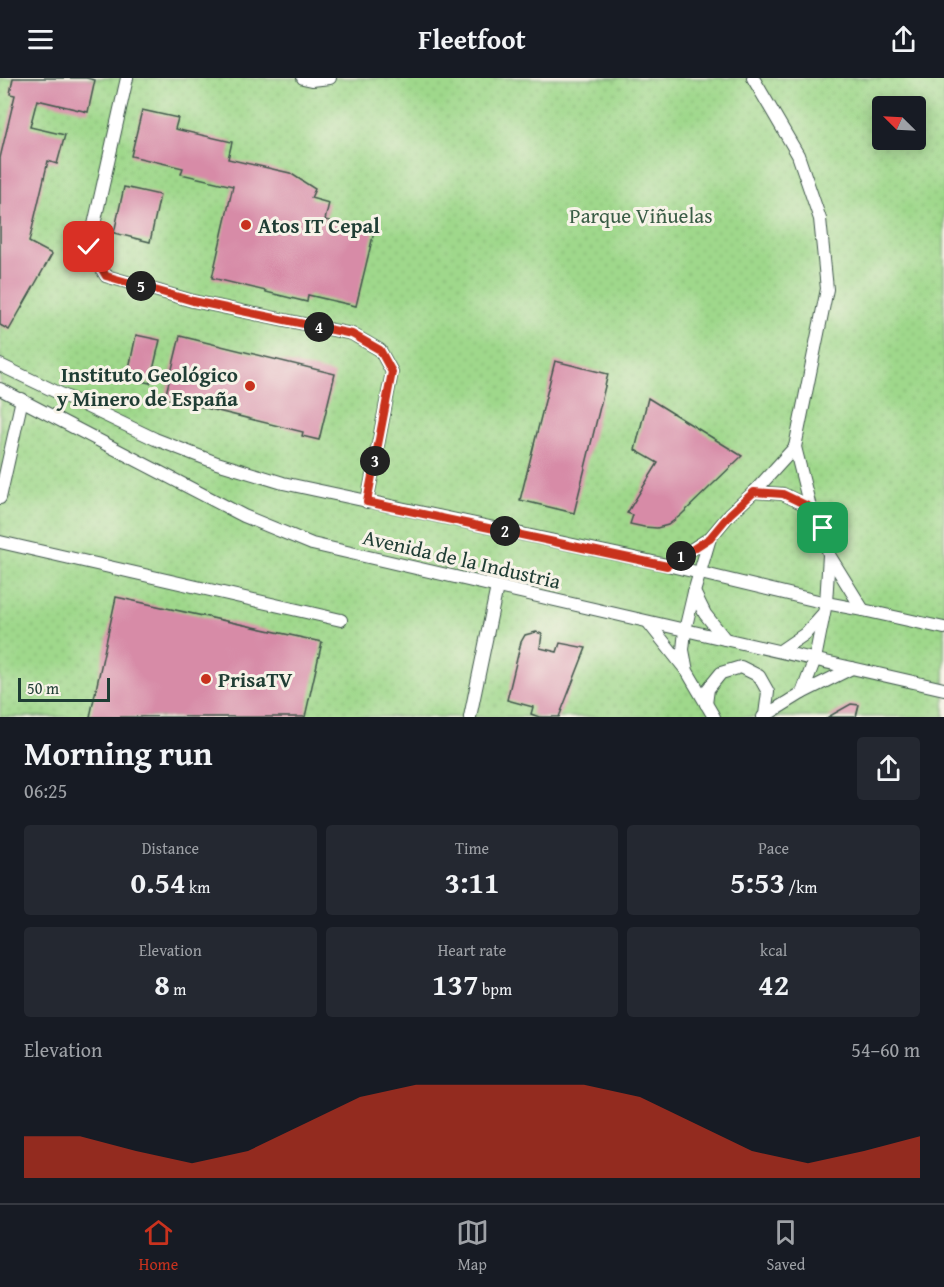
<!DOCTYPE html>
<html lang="en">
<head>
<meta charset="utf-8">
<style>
	:root { --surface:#171b24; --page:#242831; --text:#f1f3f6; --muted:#9ea1a6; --line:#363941; --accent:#c8321e }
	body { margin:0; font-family:"Gentium Book Plus",serif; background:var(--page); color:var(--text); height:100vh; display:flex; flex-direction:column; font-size:22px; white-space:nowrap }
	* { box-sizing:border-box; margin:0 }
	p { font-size:20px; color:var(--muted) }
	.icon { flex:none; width:33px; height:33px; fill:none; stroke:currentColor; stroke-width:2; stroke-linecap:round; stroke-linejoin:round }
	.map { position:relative; height:639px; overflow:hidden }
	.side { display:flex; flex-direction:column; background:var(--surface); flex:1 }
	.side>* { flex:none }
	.needle { width:39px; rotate:294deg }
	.fabs { position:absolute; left:872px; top:18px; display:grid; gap:12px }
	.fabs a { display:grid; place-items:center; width:54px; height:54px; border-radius:6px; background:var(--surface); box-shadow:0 3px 15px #0003; font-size:30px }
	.scale { position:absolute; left:18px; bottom:15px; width:92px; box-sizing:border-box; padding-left:6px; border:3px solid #1f3d34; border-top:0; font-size:16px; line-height:21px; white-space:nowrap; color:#1f3d34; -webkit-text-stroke:4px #f7f3e8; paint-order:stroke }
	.pin { position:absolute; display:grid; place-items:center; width:51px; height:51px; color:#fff; margin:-26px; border-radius:12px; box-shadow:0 3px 9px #0006 }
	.km { position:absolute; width:30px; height:30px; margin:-15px; border-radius:50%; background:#222; color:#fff; font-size:16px; line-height:30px; text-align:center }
	.round { display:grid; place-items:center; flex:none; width:63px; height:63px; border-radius:6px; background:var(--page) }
	.overview { display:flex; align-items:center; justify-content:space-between; height:102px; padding:0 24px }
	h1 { font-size:33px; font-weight:600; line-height:45px }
	.metrics { display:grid; grid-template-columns:repeat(3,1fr); gap:9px; height:102px; padding:6px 24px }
	.metrics div { display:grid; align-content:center; border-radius:6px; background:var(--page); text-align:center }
	.metrics b { font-size:30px; font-weight:600 }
	.metrics small { font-size:16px; font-weight:400 }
	.metrics p { font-size:16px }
	.chart { height:168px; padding:12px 24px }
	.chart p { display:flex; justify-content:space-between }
	.chart svg { width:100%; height:108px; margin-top:6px; fill:var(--accent); opacity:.7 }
	header { display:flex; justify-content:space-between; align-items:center; height:78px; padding:0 24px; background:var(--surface); font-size:27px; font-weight:600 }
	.tabs { display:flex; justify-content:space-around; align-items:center; height:84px; border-top:2px solid var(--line); background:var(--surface); font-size:16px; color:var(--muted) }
	.tabs a { display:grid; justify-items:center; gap:3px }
	.tabs .on { color:var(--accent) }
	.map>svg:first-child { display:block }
</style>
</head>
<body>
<header><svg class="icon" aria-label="menu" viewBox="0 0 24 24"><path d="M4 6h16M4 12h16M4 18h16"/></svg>Fleetfoot<svg class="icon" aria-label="share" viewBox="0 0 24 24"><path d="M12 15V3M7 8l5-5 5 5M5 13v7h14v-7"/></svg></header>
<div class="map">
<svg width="944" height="639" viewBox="0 0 944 639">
	<defs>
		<pattern id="park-dots" width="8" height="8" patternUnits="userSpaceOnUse" patternTransform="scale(1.5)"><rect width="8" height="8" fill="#9fd88b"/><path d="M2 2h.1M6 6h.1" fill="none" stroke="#88ba79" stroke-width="1.8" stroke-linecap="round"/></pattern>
	</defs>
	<rect width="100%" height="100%" fill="#f7f3e8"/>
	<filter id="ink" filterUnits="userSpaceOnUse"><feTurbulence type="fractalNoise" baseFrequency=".0167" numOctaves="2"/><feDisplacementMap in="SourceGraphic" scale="12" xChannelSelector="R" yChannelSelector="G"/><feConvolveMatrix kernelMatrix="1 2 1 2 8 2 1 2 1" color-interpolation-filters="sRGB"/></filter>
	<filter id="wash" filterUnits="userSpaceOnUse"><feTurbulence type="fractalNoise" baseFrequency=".008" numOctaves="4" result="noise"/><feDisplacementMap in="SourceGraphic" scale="24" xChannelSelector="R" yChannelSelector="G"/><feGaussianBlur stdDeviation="1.35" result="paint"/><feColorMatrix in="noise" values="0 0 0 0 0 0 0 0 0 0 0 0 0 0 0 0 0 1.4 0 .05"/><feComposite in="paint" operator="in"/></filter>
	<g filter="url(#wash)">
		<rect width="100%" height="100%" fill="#f4e5ce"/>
		<path fill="url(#park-dots)" stroke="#5f8a60" stroke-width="1.5" fill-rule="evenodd" d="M0 0H944V639H0ZM882 28H915V62H882Z"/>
		<g id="blocks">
			<g fill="#d78ba7">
				<polygon points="13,0 86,0 95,2 88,34 37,22 30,49 65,57 57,86 48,83 29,164 52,176 9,252 0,247 0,80 15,17 10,16"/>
				<polygon points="142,32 178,40 175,51 232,64 228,81 290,95 315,111 311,120 329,125 325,142 374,154 356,228 308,217 307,224 266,214 266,213 212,200 233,108 181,96 183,90 131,78"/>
				<polygon points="124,109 160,117 150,164 114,155"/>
				<polygon points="136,257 160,262 150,305 127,300"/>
				<polygon points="180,258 335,296 319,362 302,358 303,354 165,320"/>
				<polygon points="555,283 608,296 574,435 520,422"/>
				<polygon points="648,320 742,378 681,437 668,447 657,450 644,449 630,446 633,437 627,435 658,385 635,372"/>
				<polygon points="116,519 322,564 305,639 90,639"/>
				<polygon points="536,554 542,556 540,570 557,574 560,565 586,570 559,639 539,639 531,636 533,629 507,622 521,564 525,557"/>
				<polygon points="851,626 859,627 856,639 828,639"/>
			</g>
		</g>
	</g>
	<g filter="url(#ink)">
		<use href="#blocks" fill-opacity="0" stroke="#3f564b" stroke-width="1.5"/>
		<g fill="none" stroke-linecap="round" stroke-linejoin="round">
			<g stroke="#3f564b" stroke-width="14">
				<g id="minor">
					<polyline points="127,0 89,169 106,198 193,223 352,256 380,272 392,294 367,424"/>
					<polyline points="303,0 312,2 330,0"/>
					<polyline points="753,0 798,77 820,141 827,211 795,369 810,429 823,450 829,477 826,525 815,581 802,615 763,639"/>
					<polyline points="0,287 155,361 217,385 283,405 667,487 826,525 863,532 944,550"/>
					<polyline points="0,311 244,438 312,466 685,552 944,611"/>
					<polyline points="754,414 783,416 810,429"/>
					<polyline points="0,420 22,321"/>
					<polyline points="0,464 341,542"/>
					<polyline points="829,477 863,532"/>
					<polyline points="667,487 710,460"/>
					<polyline points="694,514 705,536 725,561"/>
					<polyline points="648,544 686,592"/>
					<polyline points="780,573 805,556 822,537"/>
					<polyline points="802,615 852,590"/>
					<polyline points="706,626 708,611 721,595 741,589 759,598 768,614 765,637"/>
					<polyline points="470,639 497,509"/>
					<polyline points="714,639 687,593 683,572 685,552 694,514 710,460 730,436 754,414 795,369"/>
				</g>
			</g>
			<use href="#minor" stroke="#fff" stroke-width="12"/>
		</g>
	</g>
	<g fill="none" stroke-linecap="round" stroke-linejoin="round" filter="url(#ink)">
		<g stroke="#fff" stroke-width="12">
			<polyline id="route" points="89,169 106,198 193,223 352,256 380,272 392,294 367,424 667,488 710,460 730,436 754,414 783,416 810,429 823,450"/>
		</g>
		<use href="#route" stroke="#c8321e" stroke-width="8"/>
	</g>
	<g fill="#c8321e" stroke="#f7f3e8" stroke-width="2">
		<circle cx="246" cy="147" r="6"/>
		<circle cx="250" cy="308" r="6"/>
		<circle cx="206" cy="601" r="6"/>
	</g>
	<g text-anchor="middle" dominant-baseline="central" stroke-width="6" stroke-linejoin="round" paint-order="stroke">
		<g font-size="21" fill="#395c45" stroke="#f7f3e8">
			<text x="641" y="137">Parque Viñuelas</text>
		</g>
		<g font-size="21" font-weight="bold" fill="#1f3d34" stroke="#f7f3e8" text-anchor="start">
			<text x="258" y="147">Atos IT Cepal</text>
			<text x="238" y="296" text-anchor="end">Instituto Geológico<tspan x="238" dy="24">y Minero de España</tspan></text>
			<text x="218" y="601">PrisaTV</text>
		</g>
		<g font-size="21" fill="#1f3d34" stroke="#f7f3e8">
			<text transform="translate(462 481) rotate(13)">Avenida de la Industria</text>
		</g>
	</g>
</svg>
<div class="fabs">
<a><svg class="needle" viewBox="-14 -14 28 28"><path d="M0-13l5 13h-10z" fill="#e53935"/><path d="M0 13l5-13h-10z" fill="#9ea1a6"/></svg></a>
</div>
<div class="scale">50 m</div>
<div class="pin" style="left:823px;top:450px;background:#1e9e55"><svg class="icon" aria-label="arrive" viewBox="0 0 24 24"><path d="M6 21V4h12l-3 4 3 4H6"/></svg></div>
<div class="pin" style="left:89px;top:169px;background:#d93025"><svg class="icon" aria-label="check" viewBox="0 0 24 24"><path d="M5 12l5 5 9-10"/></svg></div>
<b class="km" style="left:681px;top:478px">1</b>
<b class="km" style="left:505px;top:453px">2</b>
<b class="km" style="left:375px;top:383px">3</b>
<b class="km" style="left:319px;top:249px">4</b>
<b class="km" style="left:141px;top:208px">5</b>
</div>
<section class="side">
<div class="overview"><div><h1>Morning run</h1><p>06:25</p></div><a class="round"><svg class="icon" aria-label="share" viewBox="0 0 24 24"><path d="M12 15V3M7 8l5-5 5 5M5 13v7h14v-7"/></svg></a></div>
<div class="metrics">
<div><p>Distance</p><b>0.54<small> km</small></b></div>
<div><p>Time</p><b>3:11</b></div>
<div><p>Pace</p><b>5:53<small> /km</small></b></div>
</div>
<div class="metrics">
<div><p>Elevation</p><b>8<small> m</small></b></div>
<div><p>Heart rate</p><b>137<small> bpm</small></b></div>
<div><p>kcal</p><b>42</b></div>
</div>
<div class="chart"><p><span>Elevation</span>54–60 m</p>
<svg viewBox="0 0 160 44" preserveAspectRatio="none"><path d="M0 44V27L10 27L20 33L30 38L40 33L50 22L60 11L70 6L80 6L90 6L100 6L110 11L120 22L130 33L140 38L150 33L160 27V44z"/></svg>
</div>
</section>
<nav class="tabs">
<a class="on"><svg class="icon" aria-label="home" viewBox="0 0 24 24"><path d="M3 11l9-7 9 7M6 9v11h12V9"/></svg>Home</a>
<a><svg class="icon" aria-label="map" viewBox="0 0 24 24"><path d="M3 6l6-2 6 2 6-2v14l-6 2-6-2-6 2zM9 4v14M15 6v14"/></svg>Map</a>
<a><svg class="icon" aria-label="saved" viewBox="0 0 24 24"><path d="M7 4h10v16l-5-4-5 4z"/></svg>Saved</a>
</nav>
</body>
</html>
